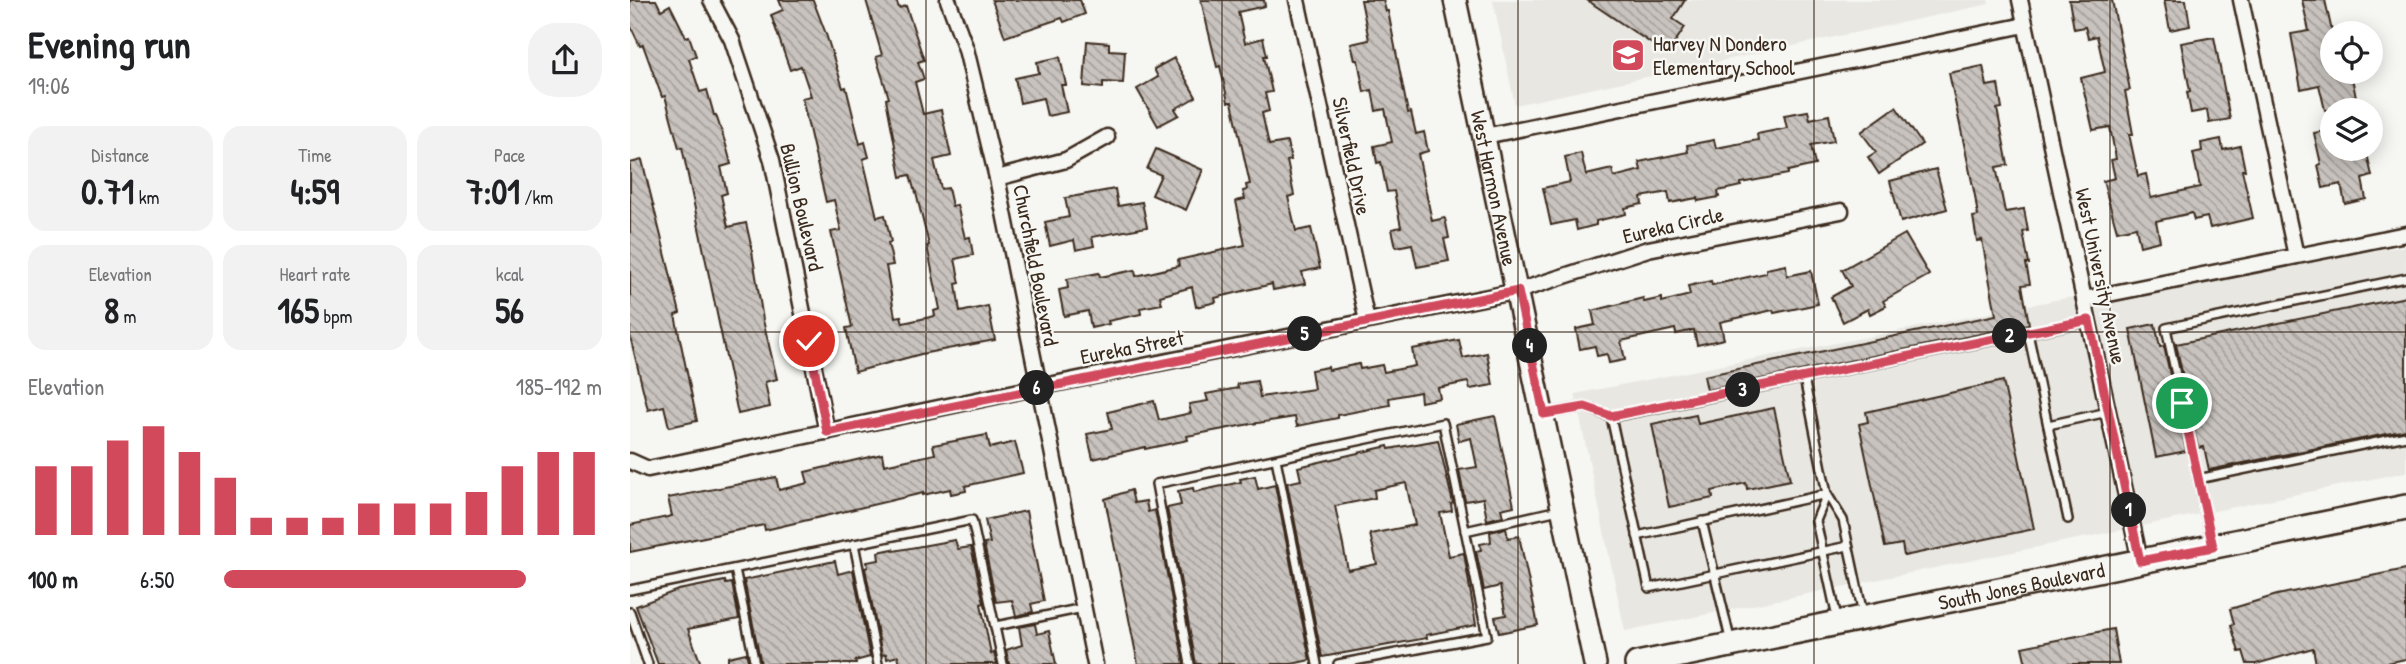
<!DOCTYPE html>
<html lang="en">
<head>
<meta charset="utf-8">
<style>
	:root { --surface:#fff; --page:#f2f2f2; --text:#202124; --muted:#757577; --accent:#d1495b }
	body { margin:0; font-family:"Patrick Hand",sans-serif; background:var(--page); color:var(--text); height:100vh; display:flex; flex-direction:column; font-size:26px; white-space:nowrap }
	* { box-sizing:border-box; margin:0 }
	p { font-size:23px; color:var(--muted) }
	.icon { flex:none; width:38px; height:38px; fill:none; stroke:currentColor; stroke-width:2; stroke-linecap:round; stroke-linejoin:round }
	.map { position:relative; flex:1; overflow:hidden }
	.side { display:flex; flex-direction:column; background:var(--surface); width:630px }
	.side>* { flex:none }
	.buttons { position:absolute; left:1690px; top:21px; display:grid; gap:14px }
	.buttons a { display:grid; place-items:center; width:63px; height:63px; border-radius:50%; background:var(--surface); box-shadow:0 4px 18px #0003; font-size:35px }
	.pin { position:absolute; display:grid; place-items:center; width:60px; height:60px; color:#fff; margin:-30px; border:4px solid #fff; border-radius:50%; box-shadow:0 2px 7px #0007 }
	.km { position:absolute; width:35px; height:35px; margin:-18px; border-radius:50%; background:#222; color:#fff; font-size:19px; line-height:35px; text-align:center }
	.round { display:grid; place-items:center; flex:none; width:74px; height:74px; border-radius:28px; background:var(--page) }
	.head { display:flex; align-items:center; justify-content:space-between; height:119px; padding:0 28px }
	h1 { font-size:38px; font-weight:700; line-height:52px }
	.figures { display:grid; grid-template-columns:repeat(3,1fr); gap:10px; height:119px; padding:7px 28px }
	.figures div { display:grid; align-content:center; border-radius:18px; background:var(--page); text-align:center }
	.figures b { font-size:35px; font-weight:700 }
	.figures small { font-size:19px; font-weight:400 }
	.figures p { font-size:19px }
	.chart { height:196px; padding:14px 28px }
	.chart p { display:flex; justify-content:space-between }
	.chart svg { width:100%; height:126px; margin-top:7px; stroke:var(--accent); stroke-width:6 }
	ul { padding:0 28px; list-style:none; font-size:23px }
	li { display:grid; grid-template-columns:112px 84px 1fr; align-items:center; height:52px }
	li i { height:18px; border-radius:9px; background:var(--accent) }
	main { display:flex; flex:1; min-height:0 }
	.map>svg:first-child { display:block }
</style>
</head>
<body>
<main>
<section class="side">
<div class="head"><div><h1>Evening run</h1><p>19:06</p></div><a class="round"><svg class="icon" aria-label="share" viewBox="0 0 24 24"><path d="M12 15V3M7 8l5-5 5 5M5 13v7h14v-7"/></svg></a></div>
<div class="figures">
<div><p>Distance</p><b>0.71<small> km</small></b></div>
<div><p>Time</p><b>4:59</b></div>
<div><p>Pace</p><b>7:01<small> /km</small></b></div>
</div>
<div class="figures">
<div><p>Elevation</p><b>8<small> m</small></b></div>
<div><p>Heart rate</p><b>165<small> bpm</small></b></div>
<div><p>kcal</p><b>56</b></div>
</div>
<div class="chart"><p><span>Elevation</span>185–192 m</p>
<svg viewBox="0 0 160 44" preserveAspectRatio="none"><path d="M5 44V20M15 44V20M25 44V11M35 44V6M45 44V15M55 44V24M65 44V38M75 44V38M85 44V38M95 44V33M105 44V33M115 44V33M125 44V29M135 44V20M145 44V15M155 44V15"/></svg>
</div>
<ul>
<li><b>100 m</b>6:50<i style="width:80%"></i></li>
</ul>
</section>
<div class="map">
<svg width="1776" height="664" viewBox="0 0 1776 664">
	<defs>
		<pattern id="building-back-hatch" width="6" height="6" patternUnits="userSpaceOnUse" patternTransform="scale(1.75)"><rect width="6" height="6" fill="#c8c3be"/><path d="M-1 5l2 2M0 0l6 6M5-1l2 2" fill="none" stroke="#a49f9a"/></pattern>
	</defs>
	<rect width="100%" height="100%" fill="#f6f6f2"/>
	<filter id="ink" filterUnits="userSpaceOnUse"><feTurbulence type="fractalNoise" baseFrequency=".0143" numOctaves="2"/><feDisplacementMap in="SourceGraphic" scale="14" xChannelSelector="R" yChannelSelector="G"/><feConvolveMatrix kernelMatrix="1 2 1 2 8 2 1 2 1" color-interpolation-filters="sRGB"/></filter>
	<g filter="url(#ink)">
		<g fill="#e8e7e2">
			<polygon points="863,0 1358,0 1359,4 885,105"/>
			<polygon points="1776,246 1776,472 995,631 945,394 1431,299"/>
		</g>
		<g fill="url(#building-back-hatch)" stroke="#3b2a1e" stroke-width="2" fill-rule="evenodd">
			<polygon points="0,0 26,0 31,10 40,5 56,37 59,36 66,56 59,59 70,92 77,90 84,115 86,115 96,145 101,164 91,167 97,193 91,195 98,227 116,223 121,245 133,320 147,379 135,382 140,407 108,414 52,147 49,148 35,96 32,97 13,45 10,46 0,25"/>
			<polygon points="149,0 183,0 196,34 213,88 216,87 230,144 235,142 239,157 233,159 247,217 255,215 261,242 258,243 263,265 256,266 265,317 271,316 273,323 305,316 304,311 310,309 297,246 299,245 285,189 284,189 280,175 271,177 256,99 259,98 246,57 252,55 236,0 266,0 269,8 276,6 294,60 288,62 294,79 285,82 293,114 311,110 321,156 304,160 311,189 318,188 322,206 327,205 335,238 340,237 343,255 325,259 330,283 326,284 330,312 358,306 365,340 291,354 225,372 216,328 222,327 201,232 211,230 204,200 196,202 192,185 172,98 181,96 171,66 160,70 141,15 153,10"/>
			<polygon points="362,0 450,0 455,14 434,22 432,18 375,37"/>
			<polygon points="571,0 634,0 635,6 608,12 615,43 633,38 637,56 634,56 642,92 635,93 639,111 632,113 639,145 657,142 661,160 657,161 664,195 658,197 666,231 681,228 690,268 672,272 675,284 643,290 642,284 585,298 586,302 566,307 562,287 530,296 532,304 510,308 511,314 478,321 479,324 461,328 458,311 434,316 429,290 438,288 437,279 469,273 470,277 505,270 506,276 549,266 548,260 615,245 606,201 615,199 613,191 617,190 616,185 620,184 602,102 598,102 590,66 587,67"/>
			<polygon points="731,0 753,0 756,11 758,11 778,113 781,112 786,134 794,132 798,151 788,154 802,221 815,218 819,238 814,239 819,261 787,267 782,244 766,247 762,229 771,227 764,191 757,192 751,162 747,163 744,146 762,142 755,109 746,111 742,90 734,92 728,60 725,60 721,44 739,40"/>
			<polygon points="957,0 1055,0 1043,19 1055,27 1037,54"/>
			<polygon points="1439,0 1482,0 1500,90 1495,91 1503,134 1499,134 1508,176 1516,174 1521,198 1570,187 1563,153 1572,151 1571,143 1591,139 1593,150 1610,146 1615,170 1612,170 1623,218 1580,228 1577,217 1564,220 1562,213 1526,221 1530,241 1510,246 1506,227 1487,231 1473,181 1485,178 1481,160 1486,159 1480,127 1463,130 1451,78 1475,72 1467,36 1458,38 1455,27 1444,29"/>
			<polygon points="1534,0 1556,0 1560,26 1540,30"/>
			<polygon points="1672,0 1695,0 1703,36 1703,72 1721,72 1726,98 1723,99 1726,110 1695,110 1689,85 1671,89 1661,34 1679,31"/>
			<polygon points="1584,37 1600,119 1579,123 1577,110 1561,113 1557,92 1560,91 1551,43"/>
			<polygon points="457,41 479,43 479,50 495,51 493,83 473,82 473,88 454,86"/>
			<polygon points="430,57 436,85 431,85 437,112 417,116 413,98 390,103 385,78 409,73 407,62"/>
			<polygon points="544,58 566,97 545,109 549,115 528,126 507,89 528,77 524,69"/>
			<polygon points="1353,66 1357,86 1368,84 1372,108 1367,109 1378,165 1366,167 1375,212 1394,209 1398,231 1393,232 1399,264 1396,264 1400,284 1392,285 1399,324 1077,390 1074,376 1366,315 1352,240 1347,241 1343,217 1348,216 1345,196 1319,73"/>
			<polygon points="1266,107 1292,144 1249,174 1238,157 1246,152 1231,132"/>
			<polygon points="1178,111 1180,119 1199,115 1204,141 1181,145 1185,165 1158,171 1158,174 1111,183 1111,186 1088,191 1089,197 1068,201 1067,198 1040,203 1038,192 1011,197 1012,204 995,208 996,214 966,221 966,225 947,230 945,220 921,225 913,188 940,182 935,157 951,153 956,175 982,169 984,177 1011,170 1009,162 1058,152 1057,145 1084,140 1086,148 1128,140 1127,134 1157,128 1154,115"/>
			<polygon points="1703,129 1703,149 1736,149 1742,176 1732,179 1736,199 1715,204 1711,184 1693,188 1688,165 1691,164 1684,133"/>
			<polygon points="526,149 573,170 556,210 522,195 531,175 517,169"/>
			<polygon points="12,160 50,313 45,315 67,421 39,427 34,406 18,410 0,336 0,163"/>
			<polygon points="1306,169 1317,209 1271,222 1260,181"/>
			<polygon points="485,189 488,206 512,202 517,227 462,237 464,246 446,250 444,240 420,246 415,222 439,217 435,198"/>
			<polygon points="1275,234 1299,275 1253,301 1256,306 1240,314 1238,309 1213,322 1201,297 1221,286 1212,270"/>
			<polygon points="1156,265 1157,276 1181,271 1188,304 1144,313 1143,310 1090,322 1094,339 1067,345 1064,330 1046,334 1045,329 991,341 995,360 979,363 977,354 967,356 965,346 950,349 946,329 965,325 962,311 1013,298 1014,302 1032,298 1032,302 1060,295 1058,286 1081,281 1082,285 1136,273 1136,269"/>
			<polygon points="1776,297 1776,430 1579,470 1574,447 1568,448 1546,344"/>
			<polygon points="1525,324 1530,347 1534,346 1556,451 1526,457 1500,329"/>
			<polygon points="829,340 833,358 857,353 863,385 840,389 838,382 808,388 810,398 791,402 790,392 759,398 760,405 708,415 708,418 667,426 665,417 615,425 557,436 558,440 515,449 515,447 463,459 457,434 482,429 478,412 524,401 529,420 561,413 559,404 578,401 576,394 608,388 607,384 627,381 630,397 684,389 681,370 698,367 699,370 729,364 730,369 752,365 754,372 785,366 782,349"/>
			<polygon points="1373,381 1404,529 1274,556 1272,544 1255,547 1229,424 1238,422 1236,412"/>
			<polygon points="1144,408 1160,480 1117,489 1116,483 1082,491 1083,498 1039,507 1022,424 1066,415 1068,424"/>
			<polygon points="865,416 884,506 871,509 873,516 857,520 853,498 835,501 829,470 847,467 841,438 829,441 826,424"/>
			<polygon points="357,435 360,448 385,442 393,473 335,486 336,491 321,494 320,489 293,495 293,493 135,530 134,525 0,552 0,525 42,516 38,498 146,477 149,490 178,483 175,472 252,454 254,465 305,454 303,445"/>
			<path d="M808 440 823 503 821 504 822 511 810 513 819 556 834 553 846 625 796 635 797 638 692 657 657 483 671 480 668 467 758 446 759 449ZM776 483 785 525 740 534 747 564 718 570 705 506 745 498 744 490Z"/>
			<polygon points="625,476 628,489 645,485 680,660 662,664 566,664 537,508 551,505 548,491 563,488 564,492 611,482 610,479"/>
			<polygon points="501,490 504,503 516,501 518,512 525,510 554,664 508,664 475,499"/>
			<polygon points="396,511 414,601 401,604 403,612 386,616 382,600 366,602 354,544 360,543 355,520"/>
			<polygon points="876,528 878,538 889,536 908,625 869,633 865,617 876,615 870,586 854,590 846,551 851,550 850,544 861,542 860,532"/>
			<polygon points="325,540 328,549 341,547 354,603 351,604 361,654 364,653 367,664 270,664 268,656 257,659 256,654 252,655 235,568 238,567 237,562 249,560 248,552 263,549 264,551"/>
			<polygon points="205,561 208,574 223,570 240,657 225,661 226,664 131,664 114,580"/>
			<polygon points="1776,569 1776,659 1751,664 1686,664 1683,648 1626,664 1617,664 1613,651 1609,652 1601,625 1604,624 1600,609 1647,595"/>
			<polygon points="95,581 96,584 102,583 109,619 58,629 71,664 28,664 6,606 48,590"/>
			<polygon points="405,624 407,634 419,631 426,664 379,664 376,650 392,645 389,627"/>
			<polygon points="1483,629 1489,664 1396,664 1392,647"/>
			<polygon points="116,653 119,664 98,664 98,657"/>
		</g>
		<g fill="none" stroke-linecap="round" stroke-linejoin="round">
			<g stroke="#3b2a1e" stroke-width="12">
				<g id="lane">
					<polyline points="1398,333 1438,519"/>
					<polyline points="1174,378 1197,494 1213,520 1233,614"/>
					<polyline points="914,414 955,407 981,417"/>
					<polyline points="1418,425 1478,412"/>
					<polyline points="646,459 687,664"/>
					<polyline points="1568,479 1776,436"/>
					<polyline points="1197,494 1186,521 1207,618"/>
					<polyline points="1072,521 1101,643"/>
					<polyline points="835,531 929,510"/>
					<polyline points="1007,536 1197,494"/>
					<polyline points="1582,543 1536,328 1776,278"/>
					<polyline points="224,544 248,664"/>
					<polyline points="1218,546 1019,588 981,417 1458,321"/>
					<polyline points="105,569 125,664"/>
					<polyline points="0,590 342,520 373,664"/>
					<polyline points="0,612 18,664"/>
					<polyline points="366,626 453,608"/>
					<polyline points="560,664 526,484 813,423 857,636 708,664"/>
				</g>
			</g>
			<g stroke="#3b2a1e" stroke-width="19">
				<g id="street">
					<polyline points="81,0 102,40 142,160 197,432"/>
					<polyline points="318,0 336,49 367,178 465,664"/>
					<polyline points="667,0 737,321"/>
					<polyline points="1390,0 1510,561"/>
					<polyline points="1611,0 1666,256"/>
					<polyline points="855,136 1395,25"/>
					<polyline points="367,178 436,160 477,137"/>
					<polyline points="1454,299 1776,234"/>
					<polyline points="0,461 18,469 409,387 888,291 1018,249 1211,211"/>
				</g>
			</g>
			<g stroke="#3b2a1e" stroke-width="26">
				<g id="secondary">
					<path id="s1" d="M825 0 965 664"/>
				</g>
			</g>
			<g stroke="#3b2a1e" stroke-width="28">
				<g id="primary">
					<path id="s2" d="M1007 664 1776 507"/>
				</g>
			</g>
			<use href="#lane" stroke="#f6f6f2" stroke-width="7"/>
			<use href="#street" stroke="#f6f6f2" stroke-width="14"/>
			<use href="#secondary" stroke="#f6f6f2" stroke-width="21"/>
			<use href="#primary" stroke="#f6f6f2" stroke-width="23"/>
		</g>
	</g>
	<g fill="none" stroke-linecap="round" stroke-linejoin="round" filter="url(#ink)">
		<g stroke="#fff" stroke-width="14">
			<polyline id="route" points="179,341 197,432 888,291 914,414 955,407 981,416 1459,320 1510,561 1583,547 1552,403"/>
		</g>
		<use href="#route" stroke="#d1495b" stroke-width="9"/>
	</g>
	<path fill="none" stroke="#3b2a1e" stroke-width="2" stroke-opacity="0.55" d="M296 0V664M592 0V664M888 0V664M1184 0V664M1480 0V664M0 332H1776"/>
	<defs>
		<g id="school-square" transform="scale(1.75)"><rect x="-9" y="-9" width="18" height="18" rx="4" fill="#d1495b" stroke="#f6f6f2"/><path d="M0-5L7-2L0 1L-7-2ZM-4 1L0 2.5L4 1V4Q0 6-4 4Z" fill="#fff"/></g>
	</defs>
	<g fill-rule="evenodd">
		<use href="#school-square" x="998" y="55"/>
	</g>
	<g text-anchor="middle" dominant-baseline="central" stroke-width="5" stroke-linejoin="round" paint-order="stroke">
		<g font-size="21" fill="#3b2a1e" stroke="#f6f6f2" text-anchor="start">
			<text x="1023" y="43">Harvey N Dondero<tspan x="1023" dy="24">Elementary School</tspan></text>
		</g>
		<g font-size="21" fill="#3b2a1e" stroke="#f6f6f2">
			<text transform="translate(722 156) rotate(78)">Silverfield Drive</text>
			<text stroke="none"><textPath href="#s1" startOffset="192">West Harmon Avenue</textPath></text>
			<text transform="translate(172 207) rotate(77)">Bullion Boulevard</text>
			<text transform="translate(1043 225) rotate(-13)">Eureka Circle</text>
			<text transform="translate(406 265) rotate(79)">Churchfield Boulevard</text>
			<text transform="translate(1471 276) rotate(78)">West University Avenue</text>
			<text transform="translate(502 347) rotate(-11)">Eureka Street</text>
			<text stroke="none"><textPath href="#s2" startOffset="392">South Jones Boulevard</textPath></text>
		</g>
	</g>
</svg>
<div class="buttons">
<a><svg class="icon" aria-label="locate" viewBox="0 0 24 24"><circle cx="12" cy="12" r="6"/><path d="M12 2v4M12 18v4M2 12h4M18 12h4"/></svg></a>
<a><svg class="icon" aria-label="layers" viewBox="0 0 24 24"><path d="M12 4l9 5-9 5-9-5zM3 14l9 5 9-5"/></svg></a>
</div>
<div class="pin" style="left:1552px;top:403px;background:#1e9e55"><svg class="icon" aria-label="arrive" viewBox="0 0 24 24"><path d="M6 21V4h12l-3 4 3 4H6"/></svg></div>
<div class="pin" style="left:179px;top:341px;background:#d93025"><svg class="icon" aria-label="check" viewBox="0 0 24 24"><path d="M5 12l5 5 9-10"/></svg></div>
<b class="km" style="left:1499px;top:510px">1</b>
<b class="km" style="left:1380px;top:336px">2</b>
<b class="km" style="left:1113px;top:390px">3</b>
<b class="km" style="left:900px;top:346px">4</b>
<b class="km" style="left:675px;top:334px">5</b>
<b class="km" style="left:407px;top:388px">6</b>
</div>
</main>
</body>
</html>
